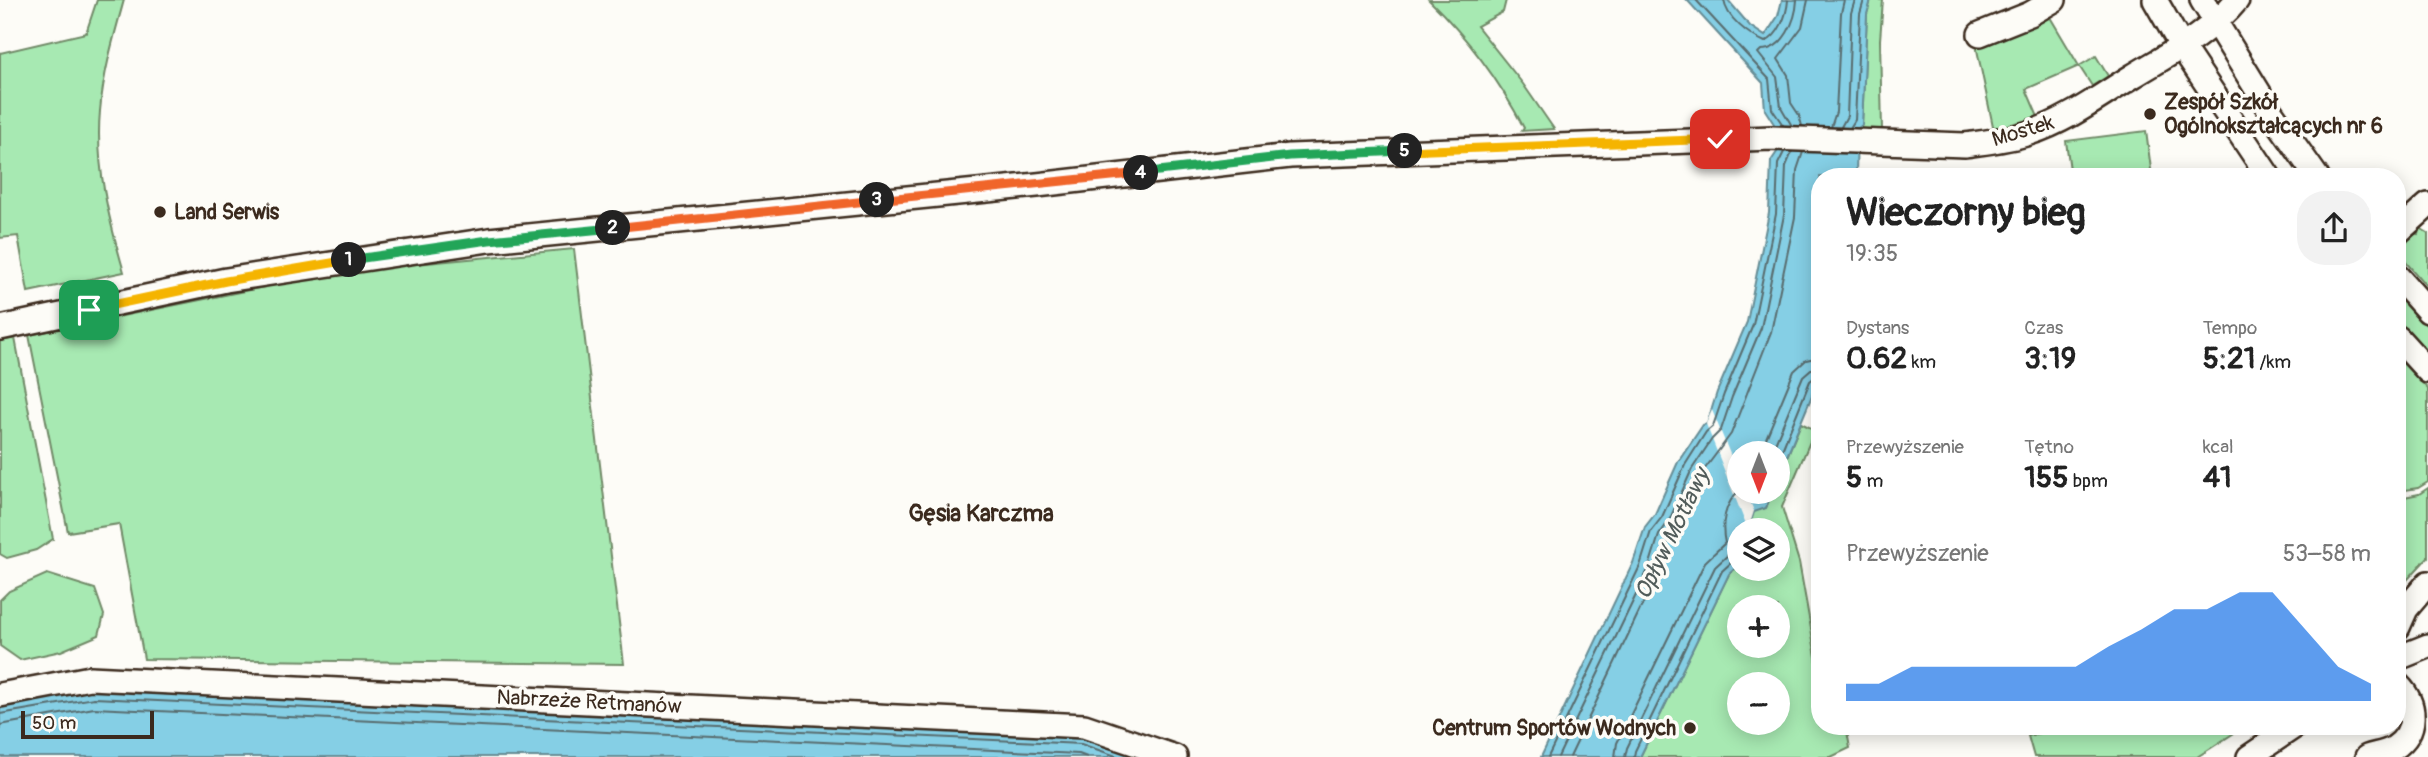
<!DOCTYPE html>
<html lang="pl">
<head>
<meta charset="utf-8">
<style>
	:root { --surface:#fff; --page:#f2f2f2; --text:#222; --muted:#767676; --accent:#1a73e8 }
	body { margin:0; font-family:Pangolin,sans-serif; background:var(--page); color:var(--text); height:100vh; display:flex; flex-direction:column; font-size:26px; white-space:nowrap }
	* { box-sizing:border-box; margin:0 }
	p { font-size:23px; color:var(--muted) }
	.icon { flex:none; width:38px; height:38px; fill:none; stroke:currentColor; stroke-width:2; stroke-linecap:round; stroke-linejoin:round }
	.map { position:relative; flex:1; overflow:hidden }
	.drawer { position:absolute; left:1811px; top:168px; width:595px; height:567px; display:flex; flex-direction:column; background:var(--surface); border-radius:28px; box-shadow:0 4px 18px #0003 }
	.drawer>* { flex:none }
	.needle { width:46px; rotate:180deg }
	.controls { position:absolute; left:1727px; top:441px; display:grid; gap:14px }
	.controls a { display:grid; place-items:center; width:63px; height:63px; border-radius:50%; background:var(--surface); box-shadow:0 4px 18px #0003; font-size:35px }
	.scale { position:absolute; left:21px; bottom:18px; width:133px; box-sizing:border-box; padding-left:7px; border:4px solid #3b2a1e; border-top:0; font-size:19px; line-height:24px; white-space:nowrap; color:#3b2a1e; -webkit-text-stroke:5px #fdfcf7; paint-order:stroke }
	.pin { position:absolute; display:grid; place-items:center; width:60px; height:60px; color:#fff; margin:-30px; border-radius:14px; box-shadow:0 4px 10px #0006 }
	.km { position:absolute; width:35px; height:35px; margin:-18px; border-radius:50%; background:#222; color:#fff; font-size:19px; line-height:35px; text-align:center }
	.round { display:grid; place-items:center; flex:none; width:74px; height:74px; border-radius:28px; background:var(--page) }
	.summary { display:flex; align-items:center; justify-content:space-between; height:119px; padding:0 35px }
	h1 { font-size:38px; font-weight:700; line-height:52px }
	.figures { display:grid; grid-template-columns:repeat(3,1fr); gap:10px; height:119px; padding:7px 35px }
	.figures div { display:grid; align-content:center }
	.figures b { font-size:30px; font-weight:700 }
	.figures small { font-size:19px; font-weight:400 }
	.figures p { font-size:19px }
	.chart { height:196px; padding:14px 35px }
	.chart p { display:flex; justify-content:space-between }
	.chart svg { width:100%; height:126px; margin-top:7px; fill:var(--accent); opacity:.7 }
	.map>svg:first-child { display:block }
</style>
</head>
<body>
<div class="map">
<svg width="2428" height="757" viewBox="0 0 2428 757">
	<rect width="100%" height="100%" fill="#fdfcf7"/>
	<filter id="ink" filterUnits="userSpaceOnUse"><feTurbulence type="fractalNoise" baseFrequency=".0143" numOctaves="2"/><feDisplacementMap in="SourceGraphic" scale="14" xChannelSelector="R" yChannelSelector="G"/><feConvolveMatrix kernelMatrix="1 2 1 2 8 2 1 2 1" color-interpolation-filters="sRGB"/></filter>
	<g filter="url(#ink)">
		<g fill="#a7e9b2" stroke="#718a68" stroke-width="2" fill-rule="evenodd">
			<path d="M97 0H124C114 36 103 74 100 111 95 165 109 220 124 272L28 292 18 236 0 238V53L86 33Z"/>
			<path d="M1429 0H1506L1503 12 1477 26 1523 84 1554 129 1522 131 1524 128C1499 80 1468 38 1429 0Z"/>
			<polygon points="1871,0 1883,0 1880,40 1882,130 1859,130 1862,125 1867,14"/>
			<polygon points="2047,12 2079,66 2096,56 2108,76 2092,86 2079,66 2026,89 2038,117 1994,131 1975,40"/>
			<polygon points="2146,131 2152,177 2071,177 2066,141"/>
			<polygon points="2420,228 2428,233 2428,288 2398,253 2398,243 2412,233 2418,234"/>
			<polygon points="574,249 624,664 144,659 119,524 68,532 29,335 343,271"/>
			<polygon points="2398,292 2428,327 2428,360 2398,325"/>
			<polygon points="15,338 53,539 36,550 7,558 0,554 0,341"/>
			<polygon points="2398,358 2428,389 2428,482 2418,488 2398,491 2401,416 2398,402"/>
			<path d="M1801 423 1815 430 1782 507 1799 562 1820 679V726H1846L1850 748 1831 757H1640L1729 574 1739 565 1740 569H1778V530H1748L1754 511 1766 508 1772 492H1778V478ZM1740 607H1778V646H1740ZM1740 684H1778V723H1740Z"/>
			<polygon points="2428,488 2428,557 2398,590 2399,498 2419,494"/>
			<polygon points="47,574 95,589 104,615 99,635 61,651 20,660 0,646 0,600 9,591"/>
			<polygon points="2068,726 2245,726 2197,757 2034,757 2028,736"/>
		</g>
		<g fill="#85cfe5" stroke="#678d95" stroke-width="2">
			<polygon points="1687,0 1728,0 1750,26 1765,36 1778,16 1782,0 1871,0 1867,14 1862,125 1857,129 1856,177 1820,177 1820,376 1778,478 1778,453 1740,453 1740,492 1772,492 1766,508 1754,512 1748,530 1740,530 1739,565 1729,574 1640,757 1541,757 1633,563 1645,527 1655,514 1678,462 1703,425 1707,424 1717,392 1747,322 1769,213 1771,161 1777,152 1776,127 1765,110 1763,83"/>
			<polygon points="92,682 1084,728 1168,757 0,757 0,699"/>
		</g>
		<polygon fill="#fdfcf7" points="1712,410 1739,476 1740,492 1746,492 1754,511 1748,530 1706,424"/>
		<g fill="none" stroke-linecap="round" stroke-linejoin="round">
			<g stroke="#596c6e" stroke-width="2">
				<polyline points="1696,0 1769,79 1772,109 1783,125"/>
				<path d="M1724 0C1726 18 1749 35 1765 42 1779 36 1787 15 1788 0"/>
				<path d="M1792 126 1781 107 1777 77 1758 53 1761 50C1784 50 1796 20 1797 0"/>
				<polyline points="1802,126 1799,115 1791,103 1788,75 1778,59 1802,27 1808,0"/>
				<polyline points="1831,127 1836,112 1841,13 1844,0"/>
				<polyline points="1841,127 1847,116 1851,13 1855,0"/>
				<polyline points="1850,128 1855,120 1860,14 1864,0"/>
				<polyline points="1760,453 1794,371 1806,360 1820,357"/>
				<polyline points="1771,453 1803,376 1811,369 1820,368"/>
				<polyline points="1778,460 1810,381 1815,377 1820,376"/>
				<polyline points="0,714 94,698 1081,744 1119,757"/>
				<polyline points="0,725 94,708 1079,754 1087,757"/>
				<polyline points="1548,757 1640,566 1651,531 1662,517 1685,465 1706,432 1713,426 1724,394 1753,325 1776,214 1778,164 1784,152"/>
				<polyline points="1558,757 1648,570 1659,535 1669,521 1692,469 1712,439 1721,430 1732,397 1761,328 1784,215 1786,166 1792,152"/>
				<polyline points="1570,757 1657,574 1669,540 1679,526 1701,474 1731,434 1771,332 1795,217 1797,170 1803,152"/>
				<path d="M1615 757 1617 743 1705 562 1725 543C1721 525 1724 503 1740 490"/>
				<polyline points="1625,757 1627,748 1715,567 1729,554 1740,551"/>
				<polyline points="1634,757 1635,751 1722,571 1733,561 1740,560"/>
			</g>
			<g stroke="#3b2a1e" stroke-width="28">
				<g id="minor">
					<polyline points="2155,0 2182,47 2269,177"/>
					<polyline points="2202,0 2269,109 2317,177"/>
					<polyline points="1980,34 2030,14 2054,0"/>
					<polyline points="2398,232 2428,205"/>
					<polyline points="2398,277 2428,311"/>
					<path d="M0 328 226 280 489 240 1037 185 1290 156 1772 138 1965 145C1986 142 2008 140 2029 133 2067 121 2099 97 2133 76 2169 54 2210 33 2237 0"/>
					<polyline points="2398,338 2428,371"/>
					<polyline points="2398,627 2406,609 2428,583"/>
					<polyline points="2398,658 2428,646"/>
					<polyline points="0,695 90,678 1084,726 1175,757"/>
					<polyline points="2249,757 2295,726"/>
					<path d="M2367 757C2376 754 2386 753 2394 748 2418 732 2417 704 2398 685"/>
				</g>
			</g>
			<use href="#minor" stroke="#fdfcf7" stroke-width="23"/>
		</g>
	</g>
	<g fill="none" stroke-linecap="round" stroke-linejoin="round" filter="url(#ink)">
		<g stroke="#fff" stroke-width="14">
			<polyline id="split-1" points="89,310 226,281 349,260"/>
		</g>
		<g stroke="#fff" stroke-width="14">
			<polyline id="split-2" points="349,260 489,240 613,228"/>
		</g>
		<g stroke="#fff" stroke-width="14">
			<polyline id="split-3" points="613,228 877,200"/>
		</g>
		<g stroke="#fff" stroke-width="14">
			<polyline id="split-4" points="877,200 1141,173"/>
		</g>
		<g stroke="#fff" stroke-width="14">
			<polyline id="split-5" points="1141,173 1290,156 1405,151"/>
		</g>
		<g stroke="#fff" stroke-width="14">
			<polyline id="split-6" points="1405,151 1720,139"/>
		</g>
		<use href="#split-1" stroke="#f5b400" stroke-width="9"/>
		<use href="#split-2" stroke="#22a559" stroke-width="9"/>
		<use href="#split-3" stroke="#f0652b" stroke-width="9"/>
		<use href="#split-4" stroke="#f0652b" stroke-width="9"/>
		<use href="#split-5" stroke="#22a559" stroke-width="9"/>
		<use href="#split-6" stroke="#f5b400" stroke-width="9"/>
	</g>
	<g fill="#3b2a1e" stroke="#fdfcf7" stroke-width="2.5">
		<circle cx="2150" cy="114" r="7"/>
		<circle cx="160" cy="212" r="7"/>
		<circle cx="1690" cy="728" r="7"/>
	</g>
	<g text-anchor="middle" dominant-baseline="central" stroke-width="7" stroke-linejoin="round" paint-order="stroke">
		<g font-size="21" font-weight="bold" fill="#3b2a1e" stroke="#fdfcf7" text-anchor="start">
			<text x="2164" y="102">Zespół Szkół<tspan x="2164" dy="24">Ogólnokształcących nr 6</tspan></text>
			<text x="174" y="212">Land Serwis</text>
			<text x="1676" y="728" text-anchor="end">Centrum Sportów Wodnych</text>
		</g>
		<g font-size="21" fill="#3b2a1e" stroke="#fdfcf7">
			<text transform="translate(2023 131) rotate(-17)">Mostek</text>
			<text transform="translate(589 702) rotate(3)">Nabrzeże Retmanów</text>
		</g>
		<g font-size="23" font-weight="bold" fill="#3b2a1e" stroke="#fdfcf7">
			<text x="981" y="513">Gęsia Karczma</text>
		</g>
		<g font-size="23" font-style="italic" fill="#515c5a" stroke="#fdfcf7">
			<text transform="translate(1672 534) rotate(-64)">Opływ Motławy</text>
		</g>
	</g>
</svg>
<div class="controls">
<a><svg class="needle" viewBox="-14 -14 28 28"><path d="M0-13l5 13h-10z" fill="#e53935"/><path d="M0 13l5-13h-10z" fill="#767676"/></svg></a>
<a><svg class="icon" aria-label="layers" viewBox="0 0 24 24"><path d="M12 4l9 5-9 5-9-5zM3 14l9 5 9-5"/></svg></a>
<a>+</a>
<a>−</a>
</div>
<div class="scale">50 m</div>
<div class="pin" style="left:89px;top:310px;background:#1e9e55"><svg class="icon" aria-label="arrive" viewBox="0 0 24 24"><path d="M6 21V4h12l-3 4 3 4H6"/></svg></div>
<div class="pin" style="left:1720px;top:139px;background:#d93025"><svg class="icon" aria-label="check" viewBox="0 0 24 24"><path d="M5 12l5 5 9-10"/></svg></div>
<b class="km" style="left:349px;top:260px">1</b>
<b class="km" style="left:613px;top:228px">2</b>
<b class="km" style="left:877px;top:200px">3</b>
<b class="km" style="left:1141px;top:173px">4</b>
<b class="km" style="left:1405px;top:151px">5</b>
<section class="drawer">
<div class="summary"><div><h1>Wieczorny bieg</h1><p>19:35</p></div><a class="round"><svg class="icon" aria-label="share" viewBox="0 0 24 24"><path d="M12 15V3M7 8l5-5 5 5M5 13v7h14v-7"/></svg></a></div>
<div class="figures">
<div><p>Dystans</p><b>0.62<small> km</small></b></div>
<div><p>Czas</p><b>3:19</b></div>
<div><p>Tempo</p><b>5:21<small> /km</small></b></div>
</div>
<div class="figures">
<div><p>Przewyższenie</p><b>5<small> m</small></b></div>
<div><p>Tętno</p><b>155<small> bpm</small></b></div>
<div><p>kcal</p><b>41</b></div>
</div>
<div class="chart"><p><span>Przewyższenie</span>53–58 m</p>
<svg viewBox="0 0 160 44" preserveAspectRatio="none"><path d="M0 44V38L10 38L20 32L30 32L40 32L50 32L60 32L70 32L80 25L90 19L100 12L110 12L120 6L130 6L140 19L150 32L160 38V44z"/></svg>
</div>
</section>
</div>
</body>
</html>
